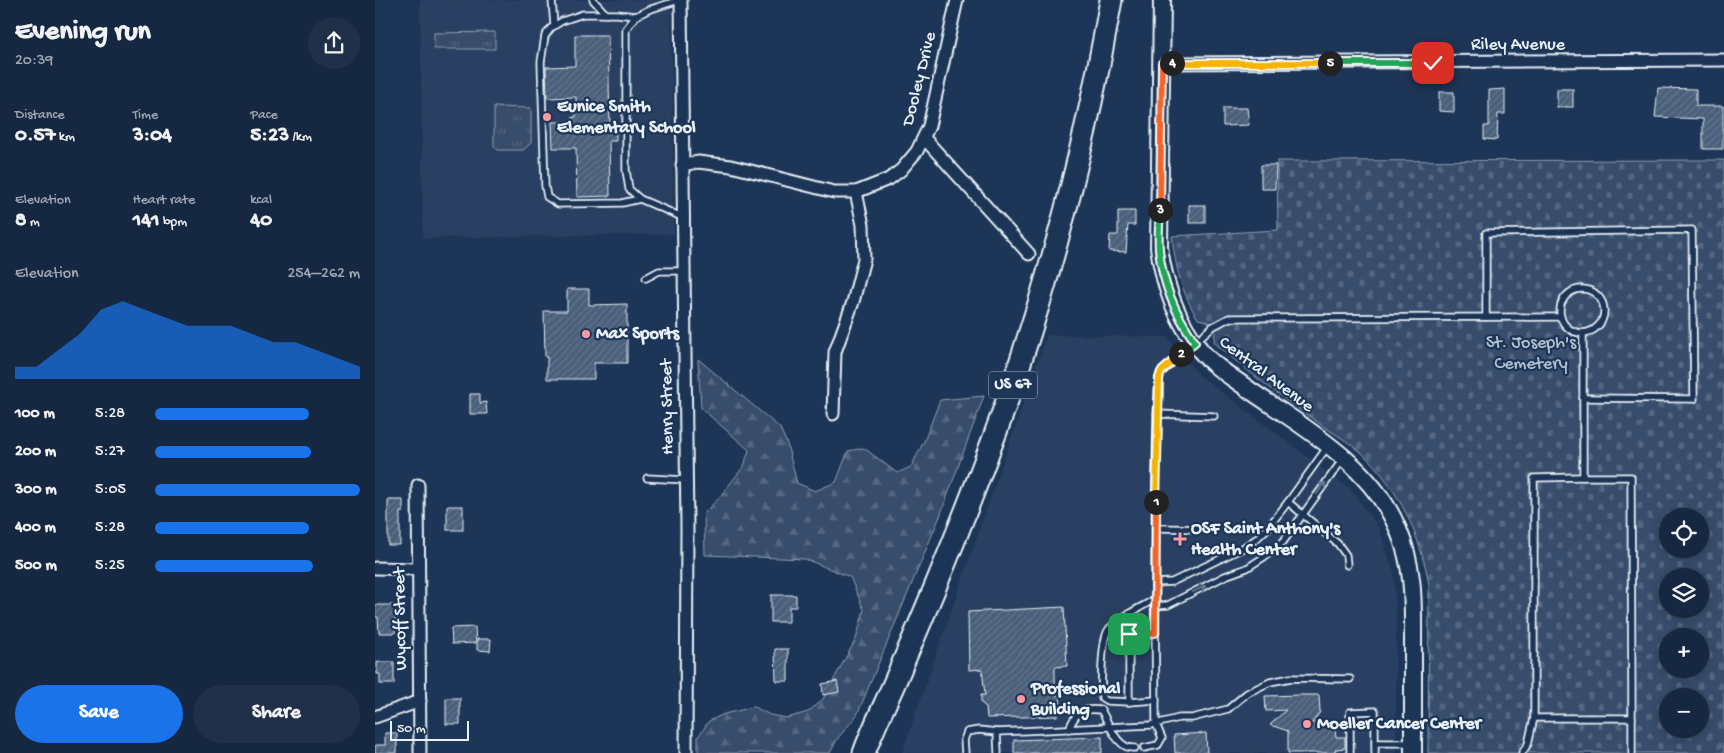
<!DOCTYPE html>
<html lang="en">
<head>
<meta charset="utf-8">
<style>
	:root { --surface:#162841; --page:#1f3048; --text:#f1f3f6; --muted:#9ea6b1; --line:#35445a; --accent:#1a73e8 }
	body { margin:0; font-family:"Gochi Hand",sans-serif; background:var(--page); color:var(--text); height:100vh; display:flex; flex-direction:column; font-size:19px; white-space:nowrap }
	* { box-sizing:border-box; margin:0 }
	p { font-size:16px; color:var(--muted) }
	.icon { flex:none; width:28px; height:28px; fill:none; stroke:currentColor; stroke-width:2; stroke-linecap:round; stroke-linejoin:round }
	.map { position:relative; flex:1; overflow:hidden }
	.panel { display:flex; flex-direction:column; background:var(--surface); width:375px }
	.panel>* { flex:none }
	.tools { position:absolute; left:1284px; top:508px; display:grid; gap:10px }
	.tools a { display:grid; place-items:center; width:50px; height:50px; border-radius:50%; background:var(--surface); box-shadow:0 2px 12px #0003,0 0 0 1px var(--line); font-size:25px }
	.scale { position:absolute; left:15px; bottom:12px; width:79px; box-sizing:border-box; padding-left:5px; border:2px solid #e8f1f8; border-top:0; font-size:14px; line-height:18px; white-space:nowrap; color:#e8f1f8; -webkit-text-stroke:4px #1d3557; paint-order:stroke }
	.pin { position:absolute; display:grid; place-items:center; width:42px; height:42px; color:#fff; margin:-21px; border-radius:10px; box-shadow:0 2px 8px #0006 }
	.km { position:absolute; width:25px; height:25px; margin:-12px; border-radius:50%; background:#222; color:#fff; font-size:14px; line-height:25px; text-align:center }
	.round { display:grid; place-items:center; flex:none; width:52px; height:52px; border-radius:26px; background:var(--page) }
	.overview { display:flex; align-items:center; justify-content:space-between; height:85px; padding:0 15px }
	h1 { font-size:28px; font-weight:800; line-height:38px }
	.metrics { display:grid; grid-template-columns:repeat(3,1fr); gap:8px; height:85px; padding:5px 15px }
	.metrics div { display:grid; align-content:center }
	.metrics b { font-size:21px; font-weight:800 }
	.metrics small { font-size:14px; font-weight:400 }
	.metrics p { font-size:14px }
	.chart { height:140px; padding:10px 15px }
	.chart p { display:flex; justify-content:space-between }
	.chart svg { width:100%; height:90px; margin-top:5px; fill:var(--accent); opacity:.7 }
	.action { display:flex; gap:10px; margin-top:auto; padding:10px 15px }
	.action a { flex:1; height:58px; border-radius:30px; background:var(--accent); color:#fff; font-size:20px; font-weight:800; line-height:58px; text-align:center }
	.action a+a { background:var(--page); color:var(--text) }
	ul { padding:0 15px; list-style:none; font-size:16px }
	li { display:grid; grid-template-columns:80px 60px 1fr; align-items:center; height:38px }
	li i { height:12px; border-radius:6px; background:var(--accent) }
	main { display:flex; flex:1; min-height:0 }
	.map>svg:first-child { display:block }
</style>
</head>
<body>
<main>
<section class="panel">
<div class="overview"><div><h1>Evening run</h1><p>20:39</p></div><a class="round"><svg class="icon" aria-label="share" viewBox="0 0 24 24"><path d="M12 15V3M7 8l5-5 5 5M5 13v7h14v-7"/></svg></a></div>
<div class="metrics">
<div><p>Distance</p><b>0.57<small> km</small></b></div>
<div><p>Time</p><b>3:04</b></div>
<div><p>Pace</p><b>5:23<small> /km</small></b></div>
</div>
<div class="metrics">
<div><p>Elevation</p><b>8<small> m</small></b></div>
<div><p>Heart rate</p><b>141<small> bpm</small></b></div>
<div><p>kcal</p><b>40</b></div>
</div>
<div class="chart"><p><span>Elevation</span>254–262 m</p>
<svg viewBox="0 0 160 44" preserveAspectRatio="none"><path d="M0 44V38L10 38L20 30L30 22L40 10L50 6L60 10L70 14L80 18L90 18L100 18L110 22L120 26L130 26L140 30L150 34L160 38V44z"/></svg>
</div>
<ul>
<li><b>100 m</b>5:28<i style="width:75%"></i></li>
<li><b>200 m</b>5:27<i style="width:76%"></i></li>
<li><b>300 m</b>5:05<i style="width:100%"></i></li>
<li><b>400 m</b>5:28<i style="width:75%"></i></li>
<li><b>500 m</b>5:25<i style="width:77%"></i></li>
</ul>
<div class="action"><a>Save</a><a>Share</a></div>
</section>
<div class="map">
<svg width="1349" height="753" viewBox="0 0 1349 753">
	<defs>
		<pattern id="grass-tufts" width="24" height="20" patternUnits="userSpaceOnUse" patternTransform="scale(1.25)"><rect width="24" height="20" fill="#374d6c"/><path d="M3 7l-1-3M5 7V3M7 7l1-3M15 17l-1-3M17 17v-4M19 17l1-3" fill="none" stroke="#546782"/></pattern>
		<pattern id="forest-firs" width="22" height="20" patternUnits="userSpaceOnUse" patternTransform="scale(1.25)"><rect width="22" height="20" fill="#374d6c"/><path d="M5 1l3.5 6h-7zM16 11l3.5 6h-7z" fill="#546782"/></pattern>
		<pattern id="cemetery-stones" width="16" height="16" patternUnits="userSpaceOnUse" patternTransform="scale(1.25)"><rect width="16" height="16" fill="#374d6c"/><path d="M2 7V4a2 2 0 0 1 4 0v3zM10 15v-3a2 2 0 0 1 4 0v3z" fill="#546782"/></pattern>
		<pattern id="building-hatch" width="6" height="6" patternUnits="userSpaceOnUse" patternTransform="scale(1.25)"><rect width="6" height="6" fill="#495e7a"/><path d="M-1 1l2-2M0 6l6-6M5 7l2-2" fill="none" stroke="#63768e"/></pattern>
	</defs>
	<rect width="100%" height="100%" fill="#1d3557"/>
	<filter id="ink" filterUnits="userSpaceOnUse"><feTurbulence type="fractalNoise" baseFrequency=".02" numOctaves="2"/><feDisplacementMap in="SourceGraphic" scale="10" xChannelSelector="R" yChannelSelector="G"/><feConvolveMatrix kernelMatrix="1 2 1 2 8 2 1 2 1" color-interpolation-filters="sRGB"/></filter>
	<g filter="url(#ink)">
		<g fill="#2a4162">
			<polygon points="45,0 296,0 299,234 48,238"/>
			<polygon points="672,335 792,337 824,375 976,490 1004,528 1019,573 1021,621 1021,753 527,753"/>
		</g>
		<g fill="url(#grass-tufts)" stroke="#909fb2">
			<polygon points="120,32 120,49 59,49 59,33"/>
			<polygon points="119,107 156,108 156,143 148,150 123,150 119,146"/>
		</g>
		<polygon fill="url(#forest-firs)" stroke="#909fb2" points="323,359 405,428 412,444 422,483 440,491 461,482 473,451 489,448 522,473 536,467 550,439 565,400 609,396 565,516 482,715 463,738 455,753 323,753 323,737 334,721 349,714 379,707 395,715 412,718 433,712 448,699 481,639 489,610 475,577 430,559 330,555 329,513 343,499 369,466 374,450 326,408"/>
		<path fill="url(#cemetery-stones)" stroke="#909fb2" fill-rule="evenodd" d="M1349 160V753H1053L1054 585C1046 537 1024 488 988 454 974 441 954 431 938 419 904 395 870 370 839 342L840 331 832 321 823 319C807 294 800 266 797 236L903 230 902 161ZM1292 516H1325V549H1292ZM1292 576H1325V609H1292ZM1292 636H1325V669H1292ZM1292 696H1325V729H1292Z"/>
		<g fill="url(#building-hatch)" stroke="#e8f1f8">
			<polygon points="200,35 233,35 235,128 241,128 241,141 234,141 235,196 202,197 201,148 178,148 177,122 198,122 198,117 201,117 201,97 172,98 171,67 200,66"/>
			<polygon points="1283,88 1321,89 1321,106 1348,106 1348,149 1328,149 1328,119 1280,117"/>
			<polygon points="1130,89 1130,114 1123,114 1122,140 1109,139 1109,126 1114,126 1114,90"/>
			<rect x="1182" y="89" width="16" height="18"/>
			<polygon points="1064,92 1079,92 1079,112 1064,111"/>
			<polygon points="848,108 872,108 874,125 848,126"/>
			<polygon points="886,165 901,165 900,189 886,189"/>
			<rect x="814" y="205" width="16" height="18"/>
			<polygon points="743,211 760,211 760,225 753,225 751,252 734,251 735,235 743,235"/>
			<polygon points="192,289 214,289 214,305 252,304 252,363 219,363 219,379 172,379 172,357 170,357 169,311 192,311"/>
			<polygon points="95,394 105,394 105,403 111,402 112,414 95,414"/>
			<polygon points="13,500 28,500 28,512 25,512 25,545 13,545"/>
			<rect x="72" y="506" width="16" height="24"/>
			<polygon points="396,595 421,595 421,607 414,607 414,622 396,622"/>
			<polygon points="0,605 21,605 20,633 4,633 3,617 0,617"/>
			<polygon points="689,607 692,666 680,667 680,695 685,695 686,709 683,710 682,716 612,718 611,707 606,703 606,695 610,695 607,669 594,670 593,612"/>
			<polygon points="100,627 101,643 77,644 76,628"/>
			<polygon points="102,639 116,639 115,651 102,650"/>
			<polygon points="400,649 413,649 413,681 401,681"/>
			<polygon points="2,662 19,662 19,684 5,684 5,674 2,674"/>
			<polygon points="462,681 464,692 448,695 447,684"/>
			<polygon points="925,695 944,695 945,712 937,723 957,723 956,730 960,730 961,737 970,737 970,748 961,749 959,753 913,753 913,731 895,725 911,710 891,711 890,696"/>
			<rect x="71" y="698" width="14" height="26"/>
			<polygon points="10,733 22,733 22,753 0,753 0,745 10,745"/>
			<polygon points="831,733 832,753 800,753 799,735"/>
			<polygon points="727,737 727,753 639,753 639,740"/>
		</g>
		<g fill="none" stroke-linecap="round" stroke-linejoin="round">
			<g stroke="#e8f1f8" stroke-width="9">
				<g id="lane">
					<polyline points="177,0 179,26"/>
					<polyline points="218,0 231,14"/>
					<polyline points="304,0 273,10 261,16 251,29 251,170 254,189 265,199 307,217"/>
					<polyline points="261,16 242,14 208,14 187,21 176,28 170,36 166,62 170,186 172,197 183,204 247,203 265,199"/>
					<polyline points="271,278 284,271 308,271"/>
					<circle cx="1207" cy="311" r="22"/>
					<polyline points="1111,317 1111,233 1317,230 1319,399 1208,398"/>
					<polyline points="1208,333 1208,477"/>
					<polyline points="782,414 839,416"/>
					<polygon points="1208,477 1256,477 1257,718 1159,718 1159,478"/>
					<polyline points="272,478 311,480"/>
					<polyline points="913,502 963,544 971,555 972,565"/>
					<polyline points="781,528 836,529"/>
					<polyline points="780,583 797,582 866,549 881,539 892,529 913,502 953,446"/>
					<polyline points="780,606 793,605 850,576 872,568 889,557 908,542 968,459"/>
					<polyline points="780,633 754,634 754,702 781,700"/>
					<path d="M754 702 732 701 727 698C726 685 726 638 734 629 744 617 767 607 780 599"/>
					<path d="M726 710C734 723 742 750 760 748"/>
					<polyline points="1257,718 1257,753"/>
					<path d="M694 729C701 711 708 708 726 710"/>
					<polyline points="1000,743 1036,743"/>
					<polyline points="769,748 783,745 787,738 781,724 780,606 781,469 782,414 784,379 786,372 837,327 854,318 1186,317"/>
					<polyline points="590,753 589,740 592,732 604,730 622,732"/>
					<polyline points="623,753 622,732 776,725 804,718 817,718 853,709 872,693 895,682 916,678 975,679"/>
					<polyline points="975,753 975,712 1000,711 1000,753"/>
					<polyline points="1147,753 1153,744 1159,718"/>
				</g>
			</g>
			<g stroke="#e8f1f8" stroke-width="15">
				<g id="street">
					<polyline points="306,0 312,528 311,753"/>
					<polyline points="787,63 1349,60"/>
					<polyline points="549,138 654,254"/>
					<polyline points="307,165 323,162 356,166 459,192 481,192 514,179 526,170 542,151 554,126 582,0"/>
					<polyline points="458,414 460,352 478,302 489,259 488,225 481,192"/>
					<polyline points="43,485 45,753"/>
					<polyline points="0,568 42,569"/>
					<polyline points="0,717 45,701"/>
				</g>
			</g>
			<g stroke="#e8f1f8" stroke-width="20">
				<path id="secondary" d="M787 0 784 247C789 285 802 322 826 351 838 366 857 377 873 389 928 427 996 464 1023 529 1040 570 1038 604 1038 647 1038 682 1038 718 1038 753"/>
			</g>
			<g stroke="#e8f1f8" stroke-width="25">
				<path id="highway" d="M489 753C500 723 515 695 527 665 554 603 580 540 604 477 664 322 708 163 736 0"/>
			</g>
			<use href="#lane" stroke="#1d3557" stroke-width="5.5"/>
			<use href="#street" stroke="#1d3557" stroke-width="11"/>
			<use href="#secondary" stroke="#1d3557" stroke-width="16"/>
			<use href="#highway" stroke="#1d3557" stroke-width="21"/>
		</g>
		<defs><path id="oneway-shaft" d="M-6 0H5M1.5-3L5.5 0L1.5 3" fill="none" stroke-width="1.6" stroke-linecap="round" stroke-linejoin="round" transform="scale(1.25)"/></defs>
		<g stroke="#64778f">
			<use href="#oneway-shaft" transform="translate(946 488) rotate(-54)"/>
			<use href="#oneway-shaft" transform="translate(824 589) rotate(-26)"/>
		</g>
	</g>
	<g fill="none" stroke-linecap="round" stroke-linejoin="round" filter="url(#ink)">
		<g stroke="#fff" stroke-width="10">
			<polyline id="split-1" points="754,634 780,633 781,502"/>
		</g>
		<g stroke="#fff" stroke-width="10">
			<polyline id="split-2" points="781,502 784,378 786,372 806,354"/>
		</g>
		<g stroke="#fff" stroke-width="10">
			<path id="split-3" d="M785 210C784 223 783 236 784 249 787 282 801 315 820 342L806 354"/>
		</g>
		<g stroke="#fff" stroke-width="10">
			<polyline id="split-4" points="785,210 787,63 797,63"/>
		</g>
		<g stroke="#fff" stroke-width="10">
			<polyline id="split-5" points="797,63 955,63"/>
		</g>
		<g stroke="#fff" stroke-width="10">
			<polyline id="split-6" points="955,63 1058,63"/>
		</g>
		<use href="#split-1" stroke="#f0652b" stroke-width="6"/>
		<use href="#split-2" stroke="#f5b400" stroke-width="6"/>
		<use href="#split-3" stroke="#22a559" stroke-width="6"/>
		<use href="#split-4" stroke="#f0652b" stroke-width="6"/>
		<use href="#split-5" stroke="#f5b400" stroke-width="6"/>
		<use href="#split-6" stroke="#22a559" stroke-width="6"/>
	</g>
	<g fill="#ff9aa2" stroke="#1d3557" stroke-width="2">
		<circle cx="172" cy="117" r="5"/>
		<circle cx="211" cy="334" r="5"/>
		<path d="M802.5 531.5h5v5h5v5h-5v5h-5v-5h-5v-5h5z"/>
		<circle cx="646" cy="699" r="5"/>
		<circle cx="932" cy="724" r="5"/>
	</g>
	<g text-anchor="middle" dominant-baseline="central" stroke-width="4.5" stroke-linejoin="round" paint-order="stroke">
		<rect fill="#1d3557" stroke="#abb9c8" stroke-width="1" x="614" y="371.5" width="48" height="27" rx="4"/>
		<g font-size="16" font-weight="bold" fill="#e8f1f8">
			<text x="638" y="385">US 67</text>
		</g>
		<g font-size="18" fill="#e8f1f8" stroke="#1d3557">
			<text x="1143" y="45">Riley Avenue</text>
			<text transform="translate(545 79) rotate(-76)">Dooley Drive</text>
			<text transform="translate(891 375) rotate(37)">Central Avenue</text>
			<text transform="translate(293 407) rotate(-91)">Henry Street</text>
			<text transform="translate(26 619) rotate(-91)">Wycoff Street</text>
		</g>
		<g font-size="18" font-weight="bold" fill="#e8f1f8" stroke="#1d3557" text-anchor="start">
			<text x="182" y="107">Eunice Smith<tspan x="182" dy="21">Elementary School</tspan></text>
			<text x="221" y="334">Max Sports</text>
			<text x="816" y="529">OSF Saint Anthony's<tspan x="816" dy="21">Health Center</tspan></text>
			<text x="656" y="689">Professional<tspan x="656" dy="21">Building</tspan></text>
			<text x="942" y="724">Moeller Cancer Center</text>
		</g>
		<g font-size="18" fill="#b3c0ce" stroke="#1d3557">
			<text x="1156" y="343">St. Joseph's<tspan x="1156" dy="21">Cemetery</tspan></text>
		</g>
	</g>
</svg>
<div class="tools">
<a><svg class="icon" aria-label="locate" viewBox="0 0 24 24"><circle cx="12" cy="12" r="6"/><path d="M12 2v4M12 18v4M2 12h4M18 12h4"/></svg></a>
<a><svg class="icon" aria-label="layers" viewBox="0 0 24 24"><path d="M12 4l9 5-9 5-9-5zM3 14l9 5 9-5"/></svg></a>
<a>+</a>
<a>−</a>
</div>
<div class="scale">50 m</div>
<div class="pin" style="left:754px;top:634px;background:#1e9e55"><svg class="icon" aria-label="arrive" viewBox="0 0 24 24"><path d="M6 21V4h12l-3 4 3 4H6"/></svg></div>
<div class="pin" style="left:1058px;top:63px;background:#d93025"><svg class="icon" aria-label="check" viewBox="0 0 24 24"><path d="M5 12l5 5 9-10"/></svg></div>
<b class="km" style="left:781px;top:502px">1</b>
<b class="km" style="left:806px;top:354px">2</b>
<b class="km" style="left:785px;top:210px">3</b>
<b class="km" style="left:797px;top:63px">4</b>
<b class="km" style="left:955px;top:63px">5</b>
</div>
</main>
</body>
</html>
